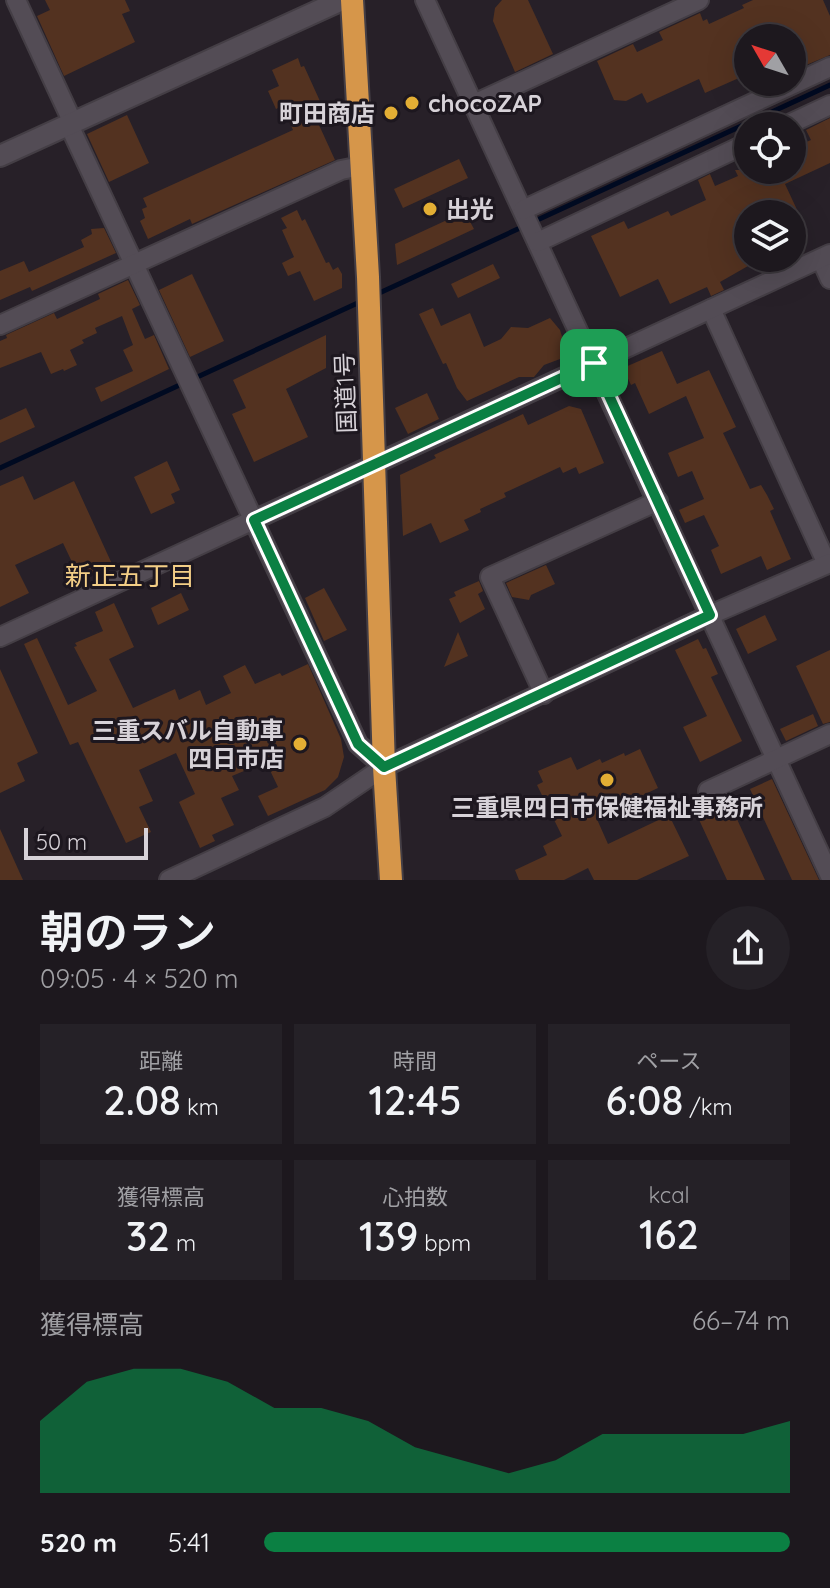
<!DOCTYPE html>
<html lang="ja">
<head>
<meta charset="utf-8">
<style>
	:root { --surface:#1d181e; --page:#252127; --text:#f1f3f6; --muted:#a0a0a4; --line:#3b373c; --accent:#0b8043 }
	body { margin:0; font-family:Quicksand,"Noto Sans JP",sans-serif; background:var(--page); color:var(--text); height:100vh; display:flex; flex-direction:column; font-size:30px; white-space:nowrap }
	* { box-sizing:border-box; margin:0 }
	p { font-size:26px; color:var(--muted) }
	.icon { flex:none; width:44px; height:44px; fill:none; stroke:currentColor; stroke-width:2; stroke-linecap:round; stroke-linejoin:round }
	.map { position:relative; height:880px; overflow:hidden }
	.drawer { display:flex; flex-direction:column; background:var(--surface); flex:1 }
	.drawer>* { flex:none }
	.needle { width:52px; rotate:309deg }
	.controls { position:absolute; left:734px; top:24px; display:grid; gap:16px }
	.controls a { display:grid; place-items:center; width:72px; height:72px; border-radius:50%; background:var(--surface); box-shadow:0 8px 32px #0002,0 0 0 2px var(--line); font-size:40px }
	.scale { position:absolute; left:24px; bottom:20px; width:124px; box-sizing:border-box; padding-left:8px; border:4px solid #d7d2d8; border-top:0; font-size:22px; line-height:28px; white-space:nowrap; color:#d7d2d8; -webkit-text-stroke:6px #1d171f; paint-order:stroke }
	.pin { position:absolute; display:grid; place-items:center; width:68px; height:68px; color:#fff; margin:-34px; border-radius:16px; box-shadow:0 4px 12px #0006 }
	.round { display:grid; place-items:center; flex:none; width:84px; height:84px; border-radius:42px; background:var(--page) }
	.headline { display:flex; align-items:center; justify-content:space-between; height:136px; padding:0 40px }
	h1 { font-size:44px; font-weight:600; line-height:60px }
	.figures { display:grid; grid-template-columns:repeat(3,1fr); gap:12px; height:136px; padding:8px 40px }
	.figures div { display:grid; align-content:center; border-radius:0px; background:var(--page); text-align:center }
	.figures b { font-size:40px; font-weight:600 }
	.figures small { font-size:22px; font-weight:400 }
	.figures p { font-size:22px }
	.chart { height:224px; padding:16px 40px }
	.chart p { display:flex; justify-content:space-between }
	.chart svg { width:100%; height:144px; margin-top:8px; fill:var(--accent); opacity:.7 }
	ul { padding:0 40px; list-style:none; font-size:26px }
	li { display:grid; grid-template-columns:128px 96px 1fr; align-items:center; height:60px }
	li i { height:20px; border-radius:10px; background:var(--accent) }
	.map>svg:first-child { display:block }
</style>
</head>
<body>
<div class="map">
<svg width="830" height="880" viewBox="0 0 830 880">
	<rect width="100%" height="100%" fill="#272028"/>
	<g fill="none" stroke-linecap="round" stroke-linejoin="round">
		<g stroke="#000a21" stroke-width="5">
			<polyline points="375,295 830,85"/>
			<polyline points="193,379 362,301"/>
			<polyline points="0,468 184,383"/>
		</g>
	</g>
	<g fill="#533220">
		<polygon points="45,0 125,0 130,11 122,14 135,42 64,76 37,16 50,10"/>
		<polygon points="502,0 528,0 553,54 515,72 493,21 495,8"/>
		<polygon points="753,0 823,0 830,16 830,55 799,68 792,54 792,38 748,38 748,74 705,93 699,79 647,103 642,93 626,101 614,100 597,61 633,44 637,52 663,40 659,32 700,13 703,21 707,19 709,24 744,8 742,5"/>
		<polygon points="298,58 301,67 304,66 329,121 319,125 335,160 192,224 190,219 148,239 140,221 145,218 142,209 147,207 143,198 293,130 282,106 276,109 268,91 279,86 272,70"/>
		<polygon points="127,115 149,163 109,182 87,134"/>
		<polygon points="830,118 830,163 785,184 799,214 748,214 748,266 720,282 724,290 711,296 707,287 670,304 658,279 620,297 591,236 624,221 628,229 668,211 671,216 706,200 698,180 710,174 715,186 738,176 735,170 792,170 792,148 811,140 806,130"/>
		<polygon points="459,159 468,178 403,208 394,189"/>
		<polygon points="297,210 302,221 305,219 326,263 329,262 333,270 338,267 342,274 342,288 314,301 300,271 288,276 282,263 294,257 282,230 287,228 281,218"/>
		<polygon points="460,214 461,218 467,216 474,229 397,265 395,244"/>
		<polygon points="104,228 116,253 32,291 30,287 0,300 0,271 24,261 29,272 84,247 81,240 92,234 91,229"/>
		<polygon points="493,264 500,278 458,298 451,284"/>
		<polygon points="192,274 224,341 190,357 159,290"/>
		<polygon points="128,280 140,305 132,309 145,339 154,335 169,369 101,402 95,388 133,371 123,350 133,345 122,316 95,328 97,333 82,340 84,343 70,350 77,365 64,371 63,369 51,374 41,352 0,368 0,341 7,338 6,335 54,313 57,319 100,299 98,294"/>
		<polygon points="433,308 441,326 470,313 484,347 501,339 511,327 528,328 550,318 560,330 568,356 544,365 534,377 519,377 467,401 457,388 446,363 443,364 419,314"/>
		<polygon points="326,335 326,368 286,389 308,437 254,462 232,414 246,408 233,380"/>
		<polygon points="662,351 677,384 709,370 736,427 723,433 750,489 761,485 767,495 774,509 770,511 791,559 767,570 761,556 721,574 711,550 719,546 704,515 685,523 679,510 704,499 692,471 678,477 668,453 704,438 686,396 649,414 635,383 631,385 623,368"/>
		<polygon points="427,393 439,419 408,434 395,408"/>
		<polygon points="569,406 581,409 604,463 579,474 576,467 563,473 560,467 504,493 506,497 480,509 481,512 464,520 469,530 440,543 431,523 403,536 400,475 436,458 434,455 523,414 528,425"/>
		<polygon points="26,408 35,427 0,443 0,420"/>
		<polygon points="167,461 180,490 171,494 175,503 151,514 134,477"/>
		<polygon points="23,476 34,500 74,481 112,564 80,579 63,543 15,565 29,593 0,607 0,486"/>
		<polygon points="546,565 555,584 531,595 529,600 512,597 506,583"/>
		<polygon points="479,581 483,591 478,594 485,609 460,623 449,599 456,596 454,592"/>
		<polygon points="324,588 347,630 324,641 305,598"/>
		<polygon points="181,593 189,610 158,625 151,608"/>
		<polygon points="114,603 134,647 109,659 133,708 175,689 179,700 200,690 206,705 231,693 223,676 245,665 255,684 280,673 282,676 308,664 341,739 344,757 338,777 325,790 268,816 258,796 278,787 266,762 232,776 239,790 221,798 234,825 212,835 215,841 200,848 179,802 195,794 176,753 139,770 153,801 139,807 151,832 126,843 78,742 70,745 24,644 37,638 68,705 97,691 74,647 77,646 75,643 103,631 95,612"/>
		<polygon points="765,615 777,640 748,654 736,629"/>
		<polygon points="458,632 468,656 444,667"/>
		<polygon points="698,639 703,649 706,648 718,674 711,677 742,741 700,762 683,727 707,716 675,650"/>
		<polygon points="830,650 830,722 823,724 796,666"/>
		<polygon points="0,669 38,753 17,763 25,781 0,793"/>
		<polygon points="813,714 818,726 786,741 780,729"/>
		<polygon points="640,749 658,788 596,817 608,844 669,815 689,856 637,880 594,880 588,868 564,880 519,880 515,870 547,855 543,846 562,836 537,785 543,782 538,771 571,757 577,770 600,759 602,763 624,753 625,756"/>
		<polygon points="772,779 819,880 792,880 750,789"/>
		<polygon points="727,796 730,804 765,880 727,880 695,811"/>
		<polygon points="0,829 23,880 0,880"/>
	</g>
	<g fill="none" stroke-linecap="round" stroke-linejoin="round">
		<g stroke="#443e45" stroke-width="22">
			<g id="minor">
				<polyline points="16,0 73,123"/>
				<polyline points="425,0 830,876"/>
				<polyline points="474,104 699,0"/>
				<polyline points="69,125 358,744 384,767"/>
				<polyline points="785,126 830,105"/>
				<polyline points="523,210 830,67"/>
				<polyline points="538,242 748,143"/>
				<polyline points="821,259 830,279"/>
				<polyline points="711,309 827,564"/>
				<polyline points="0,325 341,170 361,166"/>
				<polyline points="0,637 830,254"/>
				<polyline points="544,694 490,577 658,501"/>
				<polyline points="708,791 830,734"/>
				<polyline points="169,880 325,807 384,767 710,615 830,563"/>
			</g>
		</g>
		<g stroke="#443e45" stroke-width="24">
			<polyline id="tertiary" points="0,156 342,0"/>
		</g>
		<g stroke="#443e45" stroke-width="26">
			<polyline id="trunk" points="352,0 368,277 384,767 391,880"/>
		</g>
		<use href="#minor" stroke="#534c55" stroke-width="18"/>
		<use href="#tertiary" stroke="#534c55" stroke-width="20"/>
		<use href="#trunk" stroke="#d6964a" stroke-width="22"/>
	</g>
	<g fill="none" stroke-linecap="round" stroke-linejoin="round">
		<g stroke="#fff" stroke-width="16">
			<polygon id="route" points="594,363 710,615 384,767 358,744 254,520"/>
		</g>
		<use href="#route" stroke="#0b8043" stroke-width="10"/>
	</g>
	<g fill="#e3ae34" stroke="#1d171f" stroke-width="3">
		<circle cx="412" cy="103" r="8"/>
		<circle cx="391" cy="113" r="8"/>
		<circle cx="430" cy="209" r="8"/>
		<circle cx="300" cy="744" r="8"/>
		<circle cx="607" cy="780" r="8"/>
	</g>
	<g text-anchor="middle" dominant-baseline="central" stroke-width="6" stroke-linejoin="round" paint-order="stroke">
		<g font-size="24" font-weight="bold" fill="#d7d2d8" stroke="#1d171f" text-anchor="start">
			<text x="428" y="103">chocoZAP</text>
			<text x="375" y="113" text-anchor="end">町田商店</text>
			<text x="446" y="209">出光</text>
			<text x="284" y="730" text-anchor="end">三重スバル自動車<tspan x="284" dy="28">四日市店</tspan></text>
			<text x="607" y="807" text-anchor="middle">三重県四日市保健福祉事務所</text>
		</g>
		<g font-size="24" fill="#d7d2d8" stroke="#1d171f">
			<text transform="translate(345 393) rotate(-92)">国道1号</text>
		</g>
		<g font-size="26" fill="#f3ce86" stroke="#1d171f">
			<text x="130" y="575">新正五丁目</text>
		</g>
	</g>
</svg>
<div class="controls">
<a><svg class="needle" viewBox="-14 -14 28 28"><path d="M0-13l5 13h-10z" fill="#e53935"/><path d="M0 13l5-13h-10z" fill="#a0a0a4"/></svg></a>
<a><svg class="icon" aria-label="locate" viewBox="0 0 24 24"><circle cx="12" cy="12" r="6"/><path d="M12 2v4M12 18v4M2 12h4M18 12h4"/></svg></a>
<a><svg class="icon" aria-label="layers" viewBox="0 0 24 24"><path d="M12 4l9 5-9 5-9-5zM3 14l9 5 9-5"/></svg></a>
</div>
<div class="scale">50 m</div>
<div class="pin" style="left:594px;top:363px;background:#1e9e55"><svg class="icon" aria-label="arrive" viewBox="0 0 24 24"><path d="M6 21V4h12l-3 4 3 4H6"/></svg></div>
</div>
<section class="drawer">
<div class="headline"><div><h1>朝のラン</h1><p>09:05 · 4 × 520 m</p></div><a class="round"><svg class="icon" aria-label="share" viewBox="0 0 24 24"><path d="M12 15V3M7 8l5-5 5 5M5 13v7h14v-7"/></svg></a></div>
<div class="figures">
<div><p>距離</p><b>2.08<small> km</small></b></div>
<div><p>時間</p><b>12:45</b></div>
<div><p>ペース</p><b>6:08<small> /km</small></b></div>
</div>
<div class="figures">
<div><p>獲得標高</p><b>32<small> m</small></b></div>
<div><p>心拍数</p><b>139<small> bpm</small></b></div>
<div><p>kcal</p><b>162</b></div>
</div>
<div class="chart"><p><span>獲得標高</span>66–74 m</p>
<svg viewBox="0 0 160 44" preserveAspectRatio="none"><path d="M0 44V22L10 10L20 6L30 6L40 10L50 18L60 18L70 22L80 30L90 34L100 38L110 34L120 26L130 26L140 26L150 26L160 22V44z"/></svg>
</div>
<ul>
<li><b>520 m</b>5:41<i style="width:100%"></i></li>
</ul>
</section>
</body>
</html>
